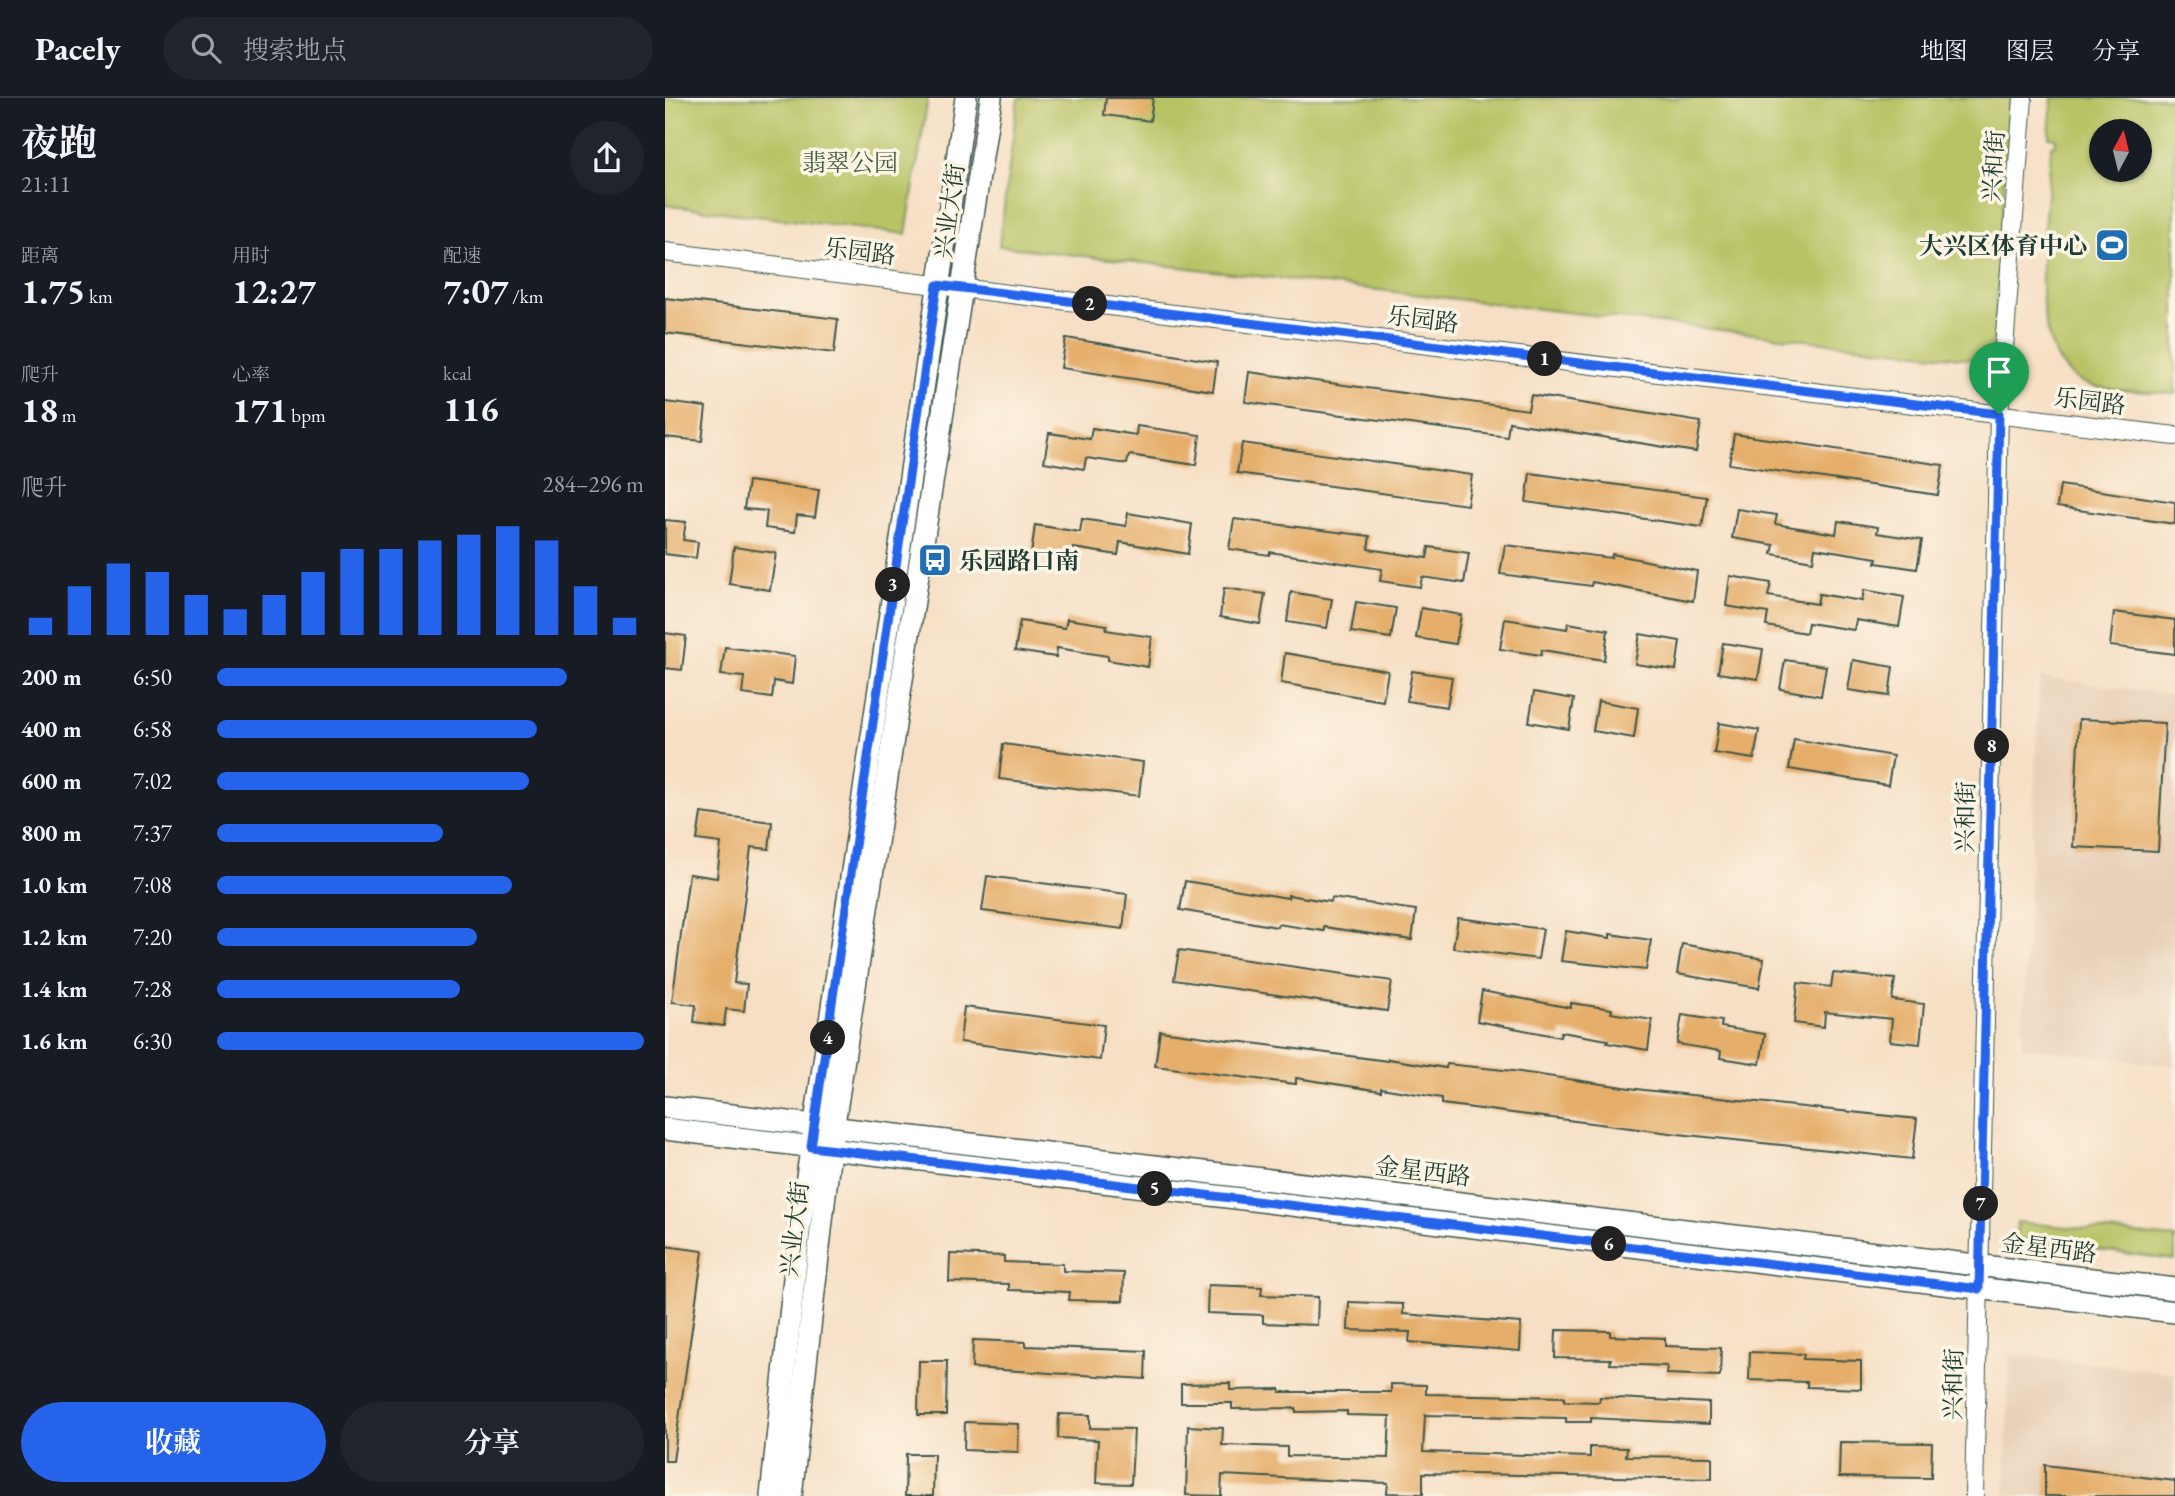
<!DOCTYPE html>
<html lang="zh">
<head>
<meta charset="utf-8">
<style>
	:root { --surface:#171b24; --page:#20242c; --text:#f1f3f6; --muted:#9ea1a6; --line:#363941; --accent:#2563eb }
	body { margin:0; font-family:"EB Garamond","Noto Serif SC",serif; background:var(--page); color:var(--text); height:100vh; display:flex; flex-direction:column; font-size:26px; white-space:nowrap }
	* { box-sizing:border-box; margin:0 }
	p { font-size:23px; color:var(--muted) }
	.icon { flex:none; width:38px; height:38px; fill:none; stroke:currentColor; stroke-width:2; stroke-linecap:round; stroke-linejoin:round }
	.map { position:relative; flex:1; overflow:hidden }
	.side { display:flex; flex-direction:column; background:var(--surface); width:665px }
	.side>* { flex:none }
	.needle { width:46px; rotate:7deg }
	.tools { position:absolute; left:1424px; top:21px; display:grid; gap:14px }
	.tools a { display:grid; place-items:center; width:63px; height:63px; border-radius:50%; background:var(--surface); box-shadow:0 2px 5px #0004; font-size:35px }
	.pin { position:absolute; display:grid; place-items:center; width:60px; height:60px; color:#fff; margin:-72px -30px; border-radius:50% 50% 50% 0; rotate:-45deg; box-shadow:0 0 7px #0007 }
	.pin .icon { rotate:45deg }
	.km { position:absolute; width:35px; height:35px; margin:-18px; border-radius:50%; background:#222; color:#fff; font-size:19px; line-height:35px; text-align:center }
	.round { display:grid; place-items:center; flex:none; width:74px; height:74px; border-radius:37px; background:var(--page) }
	.head { display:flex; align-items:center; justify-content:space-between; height:119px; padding:0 21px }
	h1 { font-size:38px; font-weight:700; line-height:52px }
	.figures { display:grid; grid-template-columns:repeat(3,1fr); gap:10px; height:119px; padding:7px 21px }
	.figures div { display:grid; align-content:center }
	.figures b { font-size:35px; font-weight:700 }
	.figures small { font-size:19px; font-weight:400 }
	.figures p { font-size:19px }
	.chart { height:196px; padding:14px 21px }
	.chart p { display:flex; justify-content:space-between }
	.chart svg { width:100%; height:126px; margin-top:7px; stroke:var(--accent); stroke-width:6 }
	.action { display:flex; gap:14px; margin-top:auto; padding:14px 21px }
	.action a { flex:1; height:80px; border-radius:42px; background:var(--accent); color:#fff; font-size:28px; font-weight:700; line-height:80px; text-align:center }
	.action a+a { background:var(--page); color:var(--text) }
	ul { padding:0 21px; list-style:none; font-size:23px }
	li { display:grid; grid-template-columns:112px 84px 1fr; align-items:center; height:52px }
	li i { height:18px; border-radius:9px; background:var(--accent) }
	header { display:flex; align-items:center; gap:42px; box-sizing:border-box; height:98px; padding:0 35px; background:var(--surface); border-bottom:2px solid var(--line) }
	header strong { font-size:33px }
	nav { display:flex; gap:38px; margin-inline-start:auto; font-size:24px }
	.search { width:490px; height:63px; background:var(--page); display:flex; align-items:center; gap:18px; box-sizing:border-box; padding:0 24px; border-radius:38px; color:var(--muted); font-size:26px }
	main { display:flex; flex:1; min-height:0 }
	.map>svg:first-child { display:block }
</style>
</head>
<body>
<header>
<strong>Pacely</strong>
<div class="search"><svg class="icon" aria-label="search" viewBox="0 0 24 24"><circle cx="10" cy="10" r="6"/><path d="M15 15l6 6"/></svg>搜索地点</div>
<nav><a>地图</a><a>图层</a><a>分享</a></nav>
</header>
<main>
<section class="side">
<div class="head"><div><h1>夜跑</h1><p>21:11</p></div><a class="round"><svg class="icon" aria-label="share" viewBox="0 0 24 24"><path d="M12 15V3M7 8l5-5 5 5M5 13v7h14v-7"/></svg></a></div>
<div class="figures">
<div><p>距离</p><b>1.75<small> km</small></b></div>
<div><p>用时</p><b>12:27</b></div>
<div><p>配速</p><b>7:07<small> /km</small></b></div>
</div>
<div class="figures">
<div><p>爬升</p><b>18<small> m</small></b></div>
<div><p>心率</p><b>171<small> bpm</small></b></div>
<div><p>kcal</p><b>116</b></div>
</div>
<div class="chart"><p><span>爬升</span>284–296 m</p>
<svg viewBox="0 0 160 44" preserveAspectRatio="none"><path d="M5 44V38M15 44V27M25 44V19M35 44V22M45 44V30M55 44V35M65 44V30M75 44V22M85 44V14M95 44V14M105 44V11M115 44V9M125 44V6M135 44V11M145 44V27M155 44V38"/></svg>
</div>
<ul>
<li><b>200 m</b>6:50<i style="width:82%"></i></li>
<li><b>400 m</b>6:58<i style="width:75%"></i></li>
<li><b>600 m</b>7:02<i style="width:73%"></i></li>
<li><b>800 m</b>7:37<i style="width:53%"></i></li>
<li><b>1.0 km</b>7:08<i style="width:69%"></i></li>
<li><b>1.2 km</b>7:20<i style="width:61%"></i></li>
<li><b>1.4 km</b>7:28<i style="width:57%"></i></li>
<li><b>1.6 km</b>6:30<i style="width:100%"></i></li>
</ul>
<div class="action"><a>收藏</a><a>分享</a></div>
</section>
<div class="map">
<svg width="1510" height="1398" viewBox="0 0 1510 1398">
	<rect width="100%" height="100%" fill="#fcf5e5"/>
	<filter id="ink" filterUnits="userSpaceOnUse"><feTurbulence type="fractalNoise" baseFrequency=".0143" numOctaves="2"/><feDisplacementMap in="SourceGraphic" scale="14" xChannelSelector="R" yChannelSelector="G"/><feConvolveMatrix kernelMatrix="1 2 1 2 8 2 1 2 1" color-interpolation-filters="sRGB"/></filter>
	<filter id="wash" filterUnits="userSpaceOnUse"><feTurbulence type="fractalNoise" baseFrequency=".00686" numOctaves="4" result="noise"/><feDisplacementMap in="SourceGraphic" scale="28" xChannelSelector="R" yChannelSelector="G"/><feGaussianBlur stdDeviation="1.57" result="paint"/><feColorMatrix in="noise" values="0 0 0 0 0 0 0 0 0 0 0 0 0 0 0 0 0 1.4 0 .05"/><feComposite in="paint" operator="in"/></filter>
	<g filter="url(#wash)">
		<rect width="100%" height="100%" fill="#f6dfc4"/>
		<g fill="#e8cfb7">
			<polygon points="1375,579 1510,597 1510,968 1357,949"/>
			<polygon points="1345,1256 1510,1275 1510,1398 1340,1398"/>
		</g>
		<g fill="#b7c365" stroke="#6b804c" stroke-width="2" fill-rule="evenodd">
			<polygon points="0,0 263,0 241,136 0,107"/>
			<polygon points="353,0 1345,0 1327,268 1313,262 334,148"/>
			<path d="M1387 0H1510V296C1485 293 1447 294 1424 287 1350 262 1385 108 1386 48H1390L1391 40 1384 39ZM1437 33H1475V72H1437Z"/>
			<polygon points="1352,1124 1510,1140 1510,1162 1351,1141"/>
		</g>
		<g id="blocks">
			<g fill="#e5ae6a">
				<polygon points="441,0 488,0 485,23 439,17"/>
				<polygon points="0,200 173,221 169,255 0,235"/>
				<polygon points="401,240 552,264 548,293 396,270"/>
				<polygon points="584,274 863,312 866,297 1036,324 1031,354 844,324 842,339 580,304"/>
				<polygon points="0,304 41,309 37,343 0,339"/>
				<polygon points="472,328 535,337 531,367 464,357 462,366 421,360 419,371 379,364 384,335 425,341 427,330 471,337"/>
				<polygon points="1069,336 1278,367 1273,397 1064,366"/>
				<polygon points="577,345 807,377 802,407 572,375"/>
				<polygon points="865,375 1042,399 1037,429 861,404"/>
				<polygon points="83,383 154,392 150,419 132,417 130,434 100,430 102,413 79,411"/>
				<polygon points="1395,387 1510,404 1510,426 1392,409"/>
				<polygon points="1072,411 1112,417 1110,426 1171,436 1173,423 1213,429 1212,435 1257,442 1252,471 1211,465 1212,460 1150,450 1148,463 1107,456 1109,447 1067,440"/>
				<polygon points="463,415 527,426 523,456 455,444 453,457 408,450 406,463 366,457 370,427 415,434 417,421 461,428"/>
				<polygon points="569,421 705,438 703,451 762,460 764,449 804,455 799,485 757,479 755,489 715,483 717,471 605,454 604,457 564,451"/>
				<polygon points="0,422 21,424 18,442 33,444 31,460 0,456"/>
				<polygon points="840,447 946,460 947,456 1032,473 1028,503 927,484 926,488 835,476"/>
				<polygon points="69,449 111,455 105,492 64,486"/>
				<polygon points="1065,478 1106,485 1103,498 1152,506 1154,496 1197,503 1199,492 1239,499 1234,529 1191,522 1189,532 1143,525 1141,535 1101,528 1103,515 1061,508"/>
				<polygon points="559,490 600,496 595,526 555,519"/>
				<polygon points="626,494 667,501 662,530 622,524"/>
				<polygon points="691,504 731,510 726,540 686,534"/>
				<polygon points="756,510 796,517 791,546 751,540"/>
				<polygon points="1449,514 1510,522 1510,556 1445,548"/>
				<polygon points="402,521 442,527 441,532 487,539 483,569 443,562 443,558 392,550 391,559 350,553 355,523 400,530"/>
				<polygon points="840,521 902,531 903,525 943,532 939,562 877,552 876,557 835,551"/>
				<polygon points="0,535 21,538 17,572 0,570"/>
				<polygon points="975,536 1015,543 1011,572 970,566"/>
				<polygon points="1058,545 1098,551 1093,581 1053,575"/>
				<polygon points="60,549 130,558 127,586 109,583 107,600 77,596 79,579 56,577"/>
				<polygon points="620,555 723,573 718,603 616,585"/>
				<polygon points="1120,562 1161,568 1156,598 1115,591"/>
				<polygon points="1188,562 1228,569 1224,598 1183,592"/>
				<polygon points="747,573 787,579 782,609 742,603"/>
				<polygon points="869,594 909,601 904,631 864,624"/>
				<polygon points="933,603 973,610 969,640 928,633"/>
				<polygon points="1414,621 1500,625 1493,753 1408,749"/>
				<polygon points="1054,625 1094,632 1089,661 1049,655"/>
				<polygon points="1129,641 1228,658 1223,687 1124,671"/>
				<polygon points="338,646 478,664 474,698 334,681"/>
				<polygon points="36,715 107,724 104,751 86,749 69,885 82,886 79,913 61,911 59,928 29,924 31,907 7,904 24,776 52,780 56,745 32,742"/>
				<polygon points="322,778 462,796 458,831 317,813"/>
				<polygon points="520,783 623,800 623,797 666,804 667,800 751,812 747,842 659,829 659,833 613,826 612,829 515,812"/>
				<polygon points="793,820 878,831 873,861 788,850"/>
				<polygon points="901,833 945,840 945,836 986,842 981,872 896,863"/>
				<polygon points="1017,846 1099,861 1094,890 1012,876"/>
				<polygon points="514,852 727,883 722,913 509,882"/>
				<polygon points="1168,875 1230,881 1227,902 1259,906 1255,946 1225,943 1227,921 1160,914 1159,929 1129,925 1133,885 1166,889"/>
				<polygon points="817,893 906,910 906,905 947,911 946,915 987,922 983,952 942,945 943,942 896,934 895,939 812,923"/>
				<polygon points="299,909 439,927 435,962 295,944"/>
				<polygon points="1017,917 1057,923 1056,929 1100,936 1095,966 1055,960 1056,953 1012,946"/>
				<polygon points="495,933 723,963 723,961 781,970 782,966 848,973 979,992 1252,1021 1247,1061 1013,1036 777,1006 777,1000 716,990 716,993 631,980 631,986 490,968"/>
				<polygon points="0,1148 38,1153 8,1363 0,1363"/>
				<polygon points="285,1156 339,1158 339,1164 398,1166 398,1173 459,1175 458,1203 404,1202 405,1194 344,1192 344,1186 284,1184"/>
				<polygon points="543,1187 597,1189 596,1197 653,1199 652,1227 598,1225 598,1217 542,1215"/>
				<polygon points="684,1204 738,1206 738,1216 856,1225 855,1253 744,1244 745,1234 683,1232"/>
				<polygon points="891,1232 945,1233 945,1238 1000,1240 1000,1248 1056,1250 1055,1278 1001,1276 1002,1268 945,1266 946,1261 890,1260"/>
				<polygon points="308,1242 361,1244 361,1248 481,1253 480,1281 307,1270"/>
				<polygon points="1085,1254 1139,1256 1138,1261 1196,1263 1196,1291 1142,1289 1142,1284 1084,1282"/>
				<polygon points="254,1263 282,1263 281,1317 253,1317"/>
				<polygon points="565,1285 565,1292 615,1291 615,1294 726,1294 726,1286 761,1287 761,1296 899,1299 899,1303 934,1304 935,1299 1044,1305 1044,1326 926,1320 926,1324 901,1324 901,1320 760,1317 758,1354 925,1359 925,1349 962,1350 961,1358 1047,1359 1047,1381 758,1375 758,1396 722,1395 723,1385 557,1377 556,1398 521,1397 523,1328 558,1330 557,1347 622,1349 622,1358 723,1360 725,1318 682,1317 682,1313 631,1314 631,1310 567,1311 567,1305 516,1305 516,1286"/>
				<polygon points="394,1316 425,1317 425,1330 469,1331 466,1386 431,1385 433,1342 393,1340"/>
				<polygon points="300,1324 354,1326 353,1354 299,1352"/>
				<polygon points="1175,1344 1267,1345 1266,1380 1174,1379"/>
				<polygon points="241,1356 269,1356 268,1398 240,1398"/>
				<polygon points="1380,1367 1510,1383 1510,1398 1380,1398"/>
			</g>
		</g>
	</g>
	<g filter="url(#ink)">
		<use href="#blocks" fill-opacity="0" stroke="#3f554a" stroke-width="2"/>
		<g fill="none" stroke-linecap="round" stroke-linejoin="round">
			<g stroke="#3f554a" stroke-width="20">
				<g id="minor">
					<polyline points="0,154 1510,338"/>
					<polyline points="1309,1398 1334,316 1358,0"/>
				</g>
			</g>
			<g stroke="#3f554a" stroke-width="24">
				<g id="major">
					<polyline points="0,1009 1510,1191"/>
					<polyline points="0,1031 1510,1214"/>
					<polyline points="106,1398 134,1133 301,0"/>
					<polyline points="126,1398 165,1052 326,0"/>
				</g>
			</g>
			<use href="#minor" stroke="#fff" stroke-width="18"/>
			<use href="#major" stroke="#fff" stroke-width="21"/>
		</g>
	</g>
	<g fill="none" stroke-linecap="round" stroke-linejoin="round" filter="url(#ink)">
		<g stroke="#fff" stroke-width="14">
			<polygon id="route" points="272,187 1334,316 1314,1191 146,1049"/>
		</g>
		<use href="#route" stroke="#2563eb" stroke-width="9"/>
	</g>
	<defs>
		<g id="stadium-square" transform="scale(1.75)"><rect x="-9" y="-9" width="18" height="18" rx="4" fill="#1f6fb2" stroke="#fcf5e5"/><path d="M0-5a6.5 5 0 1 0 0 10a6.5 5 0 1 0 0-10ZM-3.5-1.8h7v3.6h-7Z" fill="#fff"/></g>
		<g id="bus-square" transform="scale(1.75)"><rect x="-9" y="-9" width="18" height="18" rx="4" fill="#1f6fb2" stroke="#fcf5e5"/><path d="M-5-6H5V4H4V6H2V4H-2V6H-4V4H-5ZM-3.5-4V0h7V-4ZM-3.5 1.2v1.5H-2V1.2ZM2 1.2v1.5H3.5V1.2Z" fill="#fff"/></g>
	</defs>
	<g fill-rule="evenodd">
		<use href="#stadium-square" x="1447" y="147"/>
		<use href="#bus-square" x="270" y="462"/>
	</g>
	<g text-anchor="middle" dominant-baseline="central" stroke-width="7" stroke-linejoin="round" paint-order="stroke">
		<g font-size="24" fill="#455e40" stroke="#fcf5e5">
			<text x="185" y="64">翡翠公园</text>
		</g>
		<g font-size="24" fill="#1f3d34" stroke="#fcf5e5">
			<text transform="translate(1328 68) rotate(-86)">兴和街</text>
			<text transform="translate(284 113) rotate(-82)">兴业大街</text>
			<text transform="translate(195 153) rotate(7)">乐园路</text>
			<text transform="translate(758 221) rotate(7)">乐园路</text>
			<text transform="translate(1425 303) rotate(7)">乐园路</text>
			<text transform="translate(1300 719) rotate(-89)">兴和街</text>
			<text transform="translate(758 1073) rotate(7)">金星西路</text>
			<text transform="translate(129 1131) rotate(-83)">兴业大街</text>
			<text transform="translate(1384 1150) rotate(7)">金星西路</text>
			<text transform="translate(1288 1286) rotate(-89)">兴和街</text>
		</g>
		<g font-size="24" font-weight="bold" fill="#1f3d34" stroke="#fcf5e5" text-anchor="end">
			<text x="1422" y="147">大兴区体育中心</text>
			<text x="294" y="462" text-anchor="start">乐园路口南</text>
		</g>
	</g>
</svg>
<div class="tools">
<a><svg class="needle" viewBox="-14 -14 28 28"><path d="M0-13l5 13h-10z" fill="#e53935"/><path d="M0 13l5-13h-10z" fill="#9ea1a6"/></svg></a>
</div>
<div class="pin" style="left:1334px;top:316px;background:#1e9e55"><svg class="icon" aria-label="arrive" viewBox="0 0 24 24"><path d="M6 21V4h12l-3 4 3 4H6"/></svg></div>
<b class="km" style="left:880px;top:261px">1</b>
<b class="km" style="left:425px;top:206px">2</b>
<b class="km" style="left:228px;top:487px">3</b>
<b class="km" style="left:163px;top:940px">4</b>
<b class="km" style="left:490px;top:1091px">5</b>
<b class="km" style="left:944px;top:1146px">6</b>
<b class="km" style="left:1316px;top:1106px">7</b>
<b class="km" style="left:1327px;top:648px">8</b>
</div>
</main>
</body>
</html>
